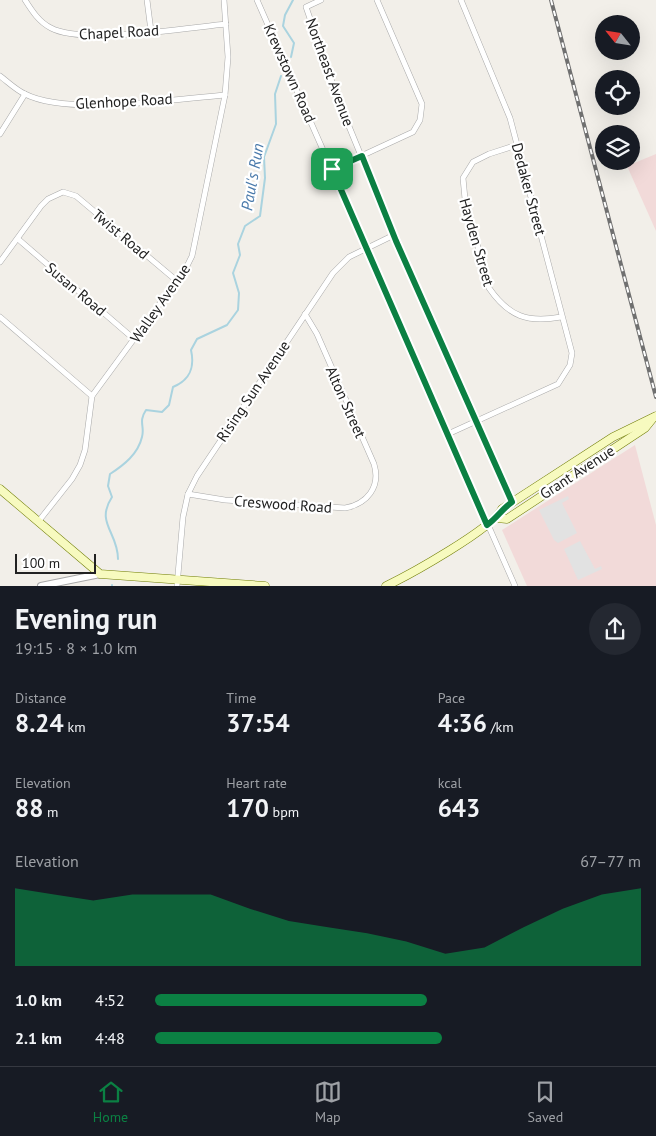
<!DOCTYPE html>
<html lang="en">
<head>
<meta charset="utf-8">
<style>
	:root { --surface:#171b24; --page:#242831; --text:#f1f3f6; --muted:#9ea1a6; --line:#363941; --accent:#0b8043 }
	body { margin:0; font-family:"PT Sans",sans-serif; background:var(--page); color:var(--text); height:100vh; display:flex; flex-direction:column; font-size:19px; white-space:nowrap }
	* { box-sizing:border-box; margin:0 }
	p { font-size:16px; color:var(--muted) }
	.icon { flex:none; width:28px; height:28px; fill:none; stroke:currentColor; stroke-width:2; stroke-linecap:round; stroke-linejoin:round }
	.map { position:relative; height:586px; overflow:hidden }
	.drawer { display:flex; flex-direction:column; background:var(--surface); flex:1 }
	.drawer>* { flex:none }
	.needle { width:32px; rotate:300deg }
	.fabs { position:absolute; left:595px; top:15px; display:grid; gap:10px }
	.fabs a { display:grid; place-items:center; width:45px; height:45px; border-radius:50%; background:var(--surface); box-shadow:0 5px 20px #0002; font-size:25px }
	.scale { position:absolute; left:15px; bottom:12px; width:81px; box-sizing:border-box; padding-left:5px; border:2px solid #222; border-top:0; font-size:14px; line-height:18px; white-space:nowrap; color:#222; -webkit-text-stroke:4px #fff; paint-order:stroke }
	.pin { position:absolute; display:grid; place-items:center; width:42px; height:42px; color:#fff; margin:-21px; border-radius:10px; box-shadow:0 2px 8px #0006 }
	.round { display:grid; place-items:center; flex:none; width:52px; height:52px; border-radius:26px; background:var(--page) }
	.overview { display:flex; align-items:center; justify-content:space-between; height:85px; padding:0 15px }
	h1 { font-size:28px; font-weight:700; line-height:38px }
	.figures { display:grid; grid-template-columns:repeat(3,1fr); gap:8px; height:85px; padding:5px 15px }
	.figures div { display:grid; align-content:center }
	.figures b { font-size:25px; font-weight:700 }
	.figures small { font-size:14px; font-weight:400 }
	.figures p { font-size:14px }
	.chart { height:140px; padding:10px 15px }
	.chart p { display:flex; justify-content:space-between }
	.chart svg { width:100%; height:90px; margin-top:5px; fill:var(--accent); opacity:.7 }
	ul { padding:0 15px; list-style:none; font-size:16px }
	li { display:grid; grid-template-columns:80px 60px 1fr; align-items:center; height:38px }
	li i { height:12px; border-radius:6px; background:var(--accent) }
	.menu { display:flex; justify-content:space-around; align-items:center; height:70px; border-top:1px solid var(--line); background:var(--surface); font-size:14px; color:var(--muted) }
	.menu a { display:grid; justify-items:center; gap:2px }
	.menu .active { color:var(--accent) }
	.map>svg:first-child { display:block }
</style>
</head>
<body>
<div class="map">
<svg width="656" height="586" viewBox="0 0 656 586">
	<rect width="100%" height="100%" fill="#f2efe9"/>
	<g fill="#f2dad9">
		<polygon points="656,154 656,231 627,166"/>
		<polygon points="635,445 656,525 656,586 527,586 502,530"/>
	</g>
	<g fill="#e2e2e2">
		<polygon points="568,496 569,499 562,503 577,533 558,543 554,540 539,510"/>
		<polygon points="580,541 595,569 601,566 602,569 578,580 564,549"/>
	</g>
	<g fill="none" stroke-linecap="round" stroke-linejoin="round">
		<g stroke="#aad3df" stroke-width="2">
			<polyline points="291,57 294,43 283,26 285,15 293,0"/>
			<path d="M118 559C118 532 95 523 112 497L108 486 110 474C124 465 138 454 142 437 145 426 138 422 146 410L162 412 169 405 173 387C190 380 195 368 191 350L197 339 227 325 238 310 239 293 233 273 240 255 238 244 245 226 260 216 265 178 264 157 276 124 275 94 281 76"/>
			<polyline points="112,586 112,585"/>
		</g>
		<g stroke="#a9a9a9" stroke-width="6">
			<g id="minor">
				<path d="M25 0C32 11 39 22 51 28 83 45 186 28 226 24"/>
				<polyline points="147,0 151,31"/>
				<polyline points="257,0 515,586"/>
				<polyline points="321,0 306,7 339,102 396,241 512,502"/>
				<path d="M0 76C8 82 16 90 25 94 68 116 175 99 225 95"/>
				<polyline points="0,134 25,94"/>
				<path d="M517 145 489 154 473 162 463 178 465 199 489 288C509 317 528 323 561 317"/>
				<polyline points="333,169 413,132 420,120 422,104 377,0"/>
				<polyline points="18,239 134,339"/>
				<polyline points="0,262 41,206 48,199 63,192 76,196 177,281"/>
				<polyline points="0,317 92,396"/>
				<polyline points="448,434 558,384 570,365 572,353 510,118 461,0"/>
				<path d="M188 494 225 500 345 508C367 504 381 487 374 464L317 334 305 314"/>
				<polyline points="38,522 72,479 80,465 85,450 92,396 186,268 192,256 225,95 228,57 224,0"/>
				<polyline points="177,586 183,517 188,494 197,476 333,273 349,257 394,235"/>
			</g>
		</g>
		<g stroke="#a9a9a9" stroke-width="8">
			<polyline id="tertiary" points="41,586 100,574"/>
		</g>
		<g stroke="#707d05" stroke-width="9">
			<g id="secondary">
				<polyline points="0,489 100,574 265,586"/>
				<polyline points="497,518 507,519 645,428 653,418"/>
				<path d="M386 586C409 575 492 529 502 509L613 437 656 416"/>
			</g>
		</g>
		<use href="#minor" stroke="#fff" stroke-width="5"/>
		<use href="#tertiary" stroke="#fff" stroke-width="6"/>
		<use href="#secondary" stroke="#f7fabf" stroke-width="8"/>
		<g stroke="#707070" stroke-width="4">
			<polyline id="rail" points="551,0 656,397"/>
		</g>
		<use href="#rail" stroke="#fff" stroke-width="2" stroke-dasharray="5.5" stroke-linecap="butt"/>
	</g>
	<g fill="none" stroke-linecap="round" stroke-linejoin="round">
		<g stroke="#fff" stroke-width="10">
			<path id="route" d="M362 156 396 241 512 502C502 509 497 518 487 525L332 169Z"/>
		</g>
		<use href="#route" stroke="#0b8043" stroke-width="6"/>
	</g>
	<g text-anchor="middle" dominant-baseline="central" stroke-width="4.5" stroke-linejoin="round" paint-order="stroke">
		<g font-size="15" fill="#222" stroke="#fff">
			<text transform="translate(119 32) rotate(-3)">Chapel Road</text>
			<text transform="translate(330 72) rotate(70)">Northeast Avenue</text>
			<text transform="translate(290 73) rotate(66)">Krewstown Road</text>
			<text transform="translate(124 101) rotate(-3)">Glenhope Road</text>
			<text transform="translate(529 189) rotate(75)">Dedaker Street</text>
			<text transform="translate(121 234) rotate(40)">Twist Road</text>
			<text transform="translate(477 242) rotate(74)">Hayden Street</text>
			<text transform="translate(76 289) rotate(40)">Susan Road</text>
			<text transform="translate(160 303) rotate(-55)">Walley Avenue</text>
			<text transform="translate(253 391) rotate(-56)">Rising Sun Avenue</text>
			<text transform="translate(346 402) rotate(66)">Alton Street</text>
			<text transform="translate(577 472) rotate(-33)">Grant Avenue</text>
			<text transform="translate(283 504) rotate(4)">Creswood Road</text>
		</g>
		<g font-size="16" font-style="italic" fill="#4a7aab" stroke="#fff">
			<text transform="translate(252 177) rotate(-80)">Paul's Run</text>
		</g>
	</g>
</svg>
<div class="fabs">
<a><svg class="needle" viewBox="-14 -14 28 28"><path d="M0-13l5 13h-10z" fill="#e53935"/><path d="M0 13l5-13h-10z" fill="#9ea1a6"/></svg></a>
<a><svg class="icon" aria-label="locate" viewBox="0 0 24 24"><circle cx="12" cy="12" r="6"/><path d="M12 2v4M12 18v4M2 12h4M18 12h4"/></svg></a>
<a><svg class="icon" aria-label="layers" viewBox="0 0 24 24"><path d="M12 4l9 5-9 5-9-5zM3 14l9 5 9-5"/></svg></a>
</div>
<div class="scale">100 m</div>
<div class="pin" style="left:332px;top:169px;background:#1e9e55"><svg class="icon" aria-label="arrive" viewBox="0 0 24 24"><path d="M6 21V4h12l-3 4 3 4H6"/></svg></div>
</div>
<section class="drawer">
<div class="overview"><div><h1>Evening run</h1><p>19:15 · 8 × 1.0 km</p></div><a class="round"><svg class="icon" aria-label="share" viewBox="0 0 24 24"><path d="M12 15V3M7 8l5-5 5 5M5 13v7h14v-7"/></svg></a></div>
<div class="figures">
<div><p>Distance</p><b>8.24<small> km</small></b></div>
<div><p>Time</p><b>37:54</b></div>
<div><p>Pace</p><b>4:36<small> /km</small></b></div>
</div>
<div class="figures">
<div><p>Elevation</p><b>88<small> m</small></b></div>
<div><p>Heart rate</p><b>170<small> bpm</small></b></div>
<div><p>kcal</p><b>643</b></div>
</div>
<div class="chart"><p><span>Elevation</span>67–77 m</p>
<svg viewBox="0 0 160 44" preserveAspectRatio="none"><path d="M0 44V6L10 9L20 12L30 9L40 9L50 9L60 16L70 22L80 25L90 28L100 32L110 38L120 35L130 25L140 16L150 9L160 6V44z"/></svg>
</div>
<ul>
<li><b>1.0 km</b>4:52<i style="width:56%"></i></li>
<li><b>2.1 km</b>4:48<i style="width:59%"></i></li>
</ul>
</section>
<nav class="menu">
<a class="active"><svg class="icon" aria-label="home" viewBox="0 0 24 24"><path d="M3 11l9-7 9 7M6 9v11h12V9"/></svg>Home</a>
<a><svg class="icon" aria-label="map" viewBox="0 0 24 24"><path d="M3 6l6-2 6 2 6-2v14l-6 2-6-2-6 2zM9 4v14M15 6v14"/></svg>Map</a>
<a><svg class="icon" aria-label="saved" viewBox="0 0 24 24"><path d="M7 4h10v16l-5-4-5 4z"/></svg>Saved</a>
</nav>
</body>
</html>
